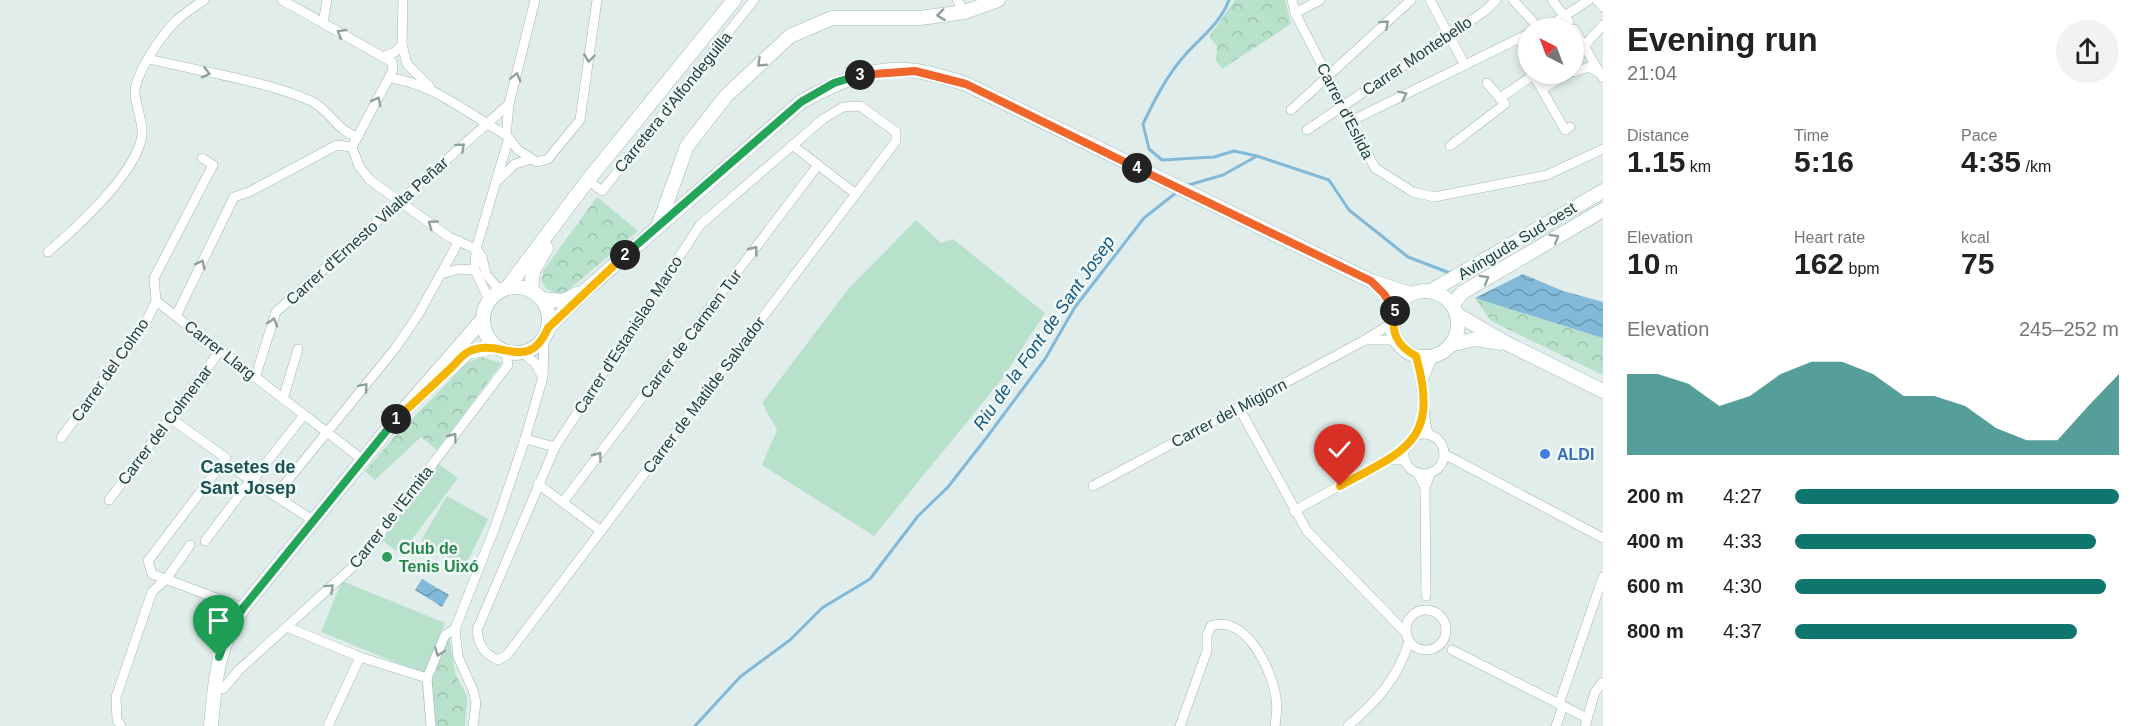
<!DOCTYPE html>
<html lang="en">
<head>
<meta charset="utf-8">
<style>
	:root { --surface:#fff; --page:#f2f2f2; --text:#222; --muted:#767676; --accent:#0f766e }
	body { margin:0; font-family:Helvetica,sans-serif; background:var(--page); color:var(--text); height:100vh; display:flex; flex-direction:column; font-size:22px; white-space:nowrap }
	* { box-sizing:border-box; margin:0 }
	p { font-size:20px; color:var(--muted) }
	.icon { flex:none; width:33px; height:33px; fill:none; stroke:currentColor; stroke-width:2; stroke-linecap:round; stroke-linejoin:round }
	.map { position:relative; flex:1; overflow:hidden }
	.panel { display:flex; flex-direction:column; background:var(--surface); width:540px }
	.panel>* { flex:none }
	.needle { width:39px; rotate:318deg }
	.fabs { position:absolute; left:1518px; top:18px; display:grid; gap:12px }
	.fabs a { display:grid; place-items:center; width:66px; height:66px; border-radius:50%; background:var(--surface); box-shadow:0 3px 9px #0003; font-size:30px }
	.pin { position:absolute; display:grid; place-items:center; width:51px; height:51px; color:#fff; margin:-62px -26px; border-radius:50% 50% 50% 0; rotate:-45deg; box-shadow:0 0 6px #0007 }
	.pin .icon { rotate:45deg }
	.km { position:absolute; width:30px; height:30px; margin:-15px; border-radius:50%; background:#222; color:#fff; font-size:16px; line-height:30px; text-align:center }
	.round { display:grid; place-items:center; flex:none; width:63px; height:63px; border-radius:32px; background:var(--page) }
	.summary { display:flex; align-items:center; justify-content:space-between; height:102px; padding:0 24px }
	h1 { font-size:33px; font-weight:600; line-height:45px }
	.metrics { display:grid; grid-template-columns:repeat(3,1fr); gap:9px; height:102px; padding:6px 24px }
	.metrics div { display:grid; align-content:center }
	.metrics b { font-size:30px; font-weight:600 }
	.metrics small { font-size:16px; font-weight:400 }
	.metrics p { font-size:16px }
	.chart { height:168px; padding:12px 24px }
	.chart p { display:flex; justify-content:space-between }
	.chart svg { width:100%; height:108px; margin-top:6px; fill:var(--accent); opacity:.7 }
	ul { padding:0 24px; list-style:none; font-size:20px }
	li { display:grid; grid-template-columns:96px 72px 1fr; align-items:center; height:45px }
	li i { height:15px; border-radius:8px; background:var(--accent) }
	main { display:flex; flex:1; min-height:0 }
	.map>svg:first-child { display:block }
</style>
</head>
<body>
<main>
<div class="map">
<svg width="1603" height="726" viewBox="0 0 1603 726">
	<defs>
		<pattern id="park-crowns" width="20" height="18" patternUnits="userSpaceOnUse" patternTransform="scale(1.5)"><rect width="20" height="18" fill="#b7e1cb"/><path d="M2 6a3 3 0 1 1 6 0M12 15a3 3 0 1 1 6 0" fill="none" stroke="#9dc2af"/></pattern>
		<pattern id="water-waves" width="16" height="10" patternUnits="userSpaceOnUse" patternTransform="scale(1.5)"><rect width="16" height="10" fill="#82b9d8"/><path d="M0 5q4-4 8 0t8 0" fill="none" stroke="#6a98b1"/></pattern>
	</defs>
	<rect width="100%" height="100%" fill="#e1edea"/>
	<g fill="url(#park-crowns)">
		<polygon points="1235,0 1285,0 1291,24 1222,69 1216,61 1217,46 1209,37"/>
		<polygon points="597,197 638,231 566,292 556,293 546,289 542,281 543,271"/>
		<polygon points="1475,298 1603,338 1603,375 1491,321"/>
		<polygon points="481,357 502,363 437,450 421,437 375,480 365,471 396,435 466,364"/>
		<polygon points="449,636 455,673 467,696 465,726 426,726 422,683 433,677"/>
	</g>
	<g fill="#b7e1cb">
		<polygon points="916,220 941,243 953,239 1045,313 1002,379 874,536 762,465 777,430 762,403 849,288"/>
		<polygon points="439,464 458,478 401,554 382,540"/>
		<polygon points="447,496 488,519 465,567 421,541"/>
		<polygon points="342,581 445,623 424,674 321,632"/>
	</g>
	<g fill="url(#water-waves)">
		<polygon points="1523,274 1563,291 1603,302 1603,338 1475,298"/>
		<polygon points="422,579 449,595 442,607 415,590"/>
	</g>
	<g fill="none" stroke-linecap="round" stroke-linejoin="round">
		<g stroke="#82b9d8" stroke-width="3">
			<path d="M1229 0C1220 24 1201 37 1185 55 1167 75 1154 101 1143 124L1149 149 1162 160 1214 157 1234 151 1257 156"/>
			<polyline points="1185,186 1223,175 1257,156 1329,180 1349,210 1408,257 1450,273"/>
			<polyline points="695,726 740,677 790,640 822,608 870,579 918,516 948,487 987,437 1045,359 1075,307 1144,218 1177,192"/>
		</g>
		<g stroke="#a3b6b3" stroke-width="10">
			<g id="street">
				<polyline points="535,0 509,104 506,135 518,150 537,162 548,159 580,120 597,0"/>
				<polyline points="957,0 965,12"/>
				<polyline points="1292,0 1295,13 1375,168 1413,192 1434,197 1547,175 1603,149"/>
				<polyline points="1430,0 1465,65"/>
				<polyline points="1513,0 1539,28"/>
				<polyline points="1552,0 1569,22"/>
				<polyline points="1597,0 1603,7"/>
				<polyline points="1295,13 1320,0"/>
				<polyline points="323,23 327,0"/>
				<polyline points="1546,28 1589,0"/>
				<polyline points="1574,29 1603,78"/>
				<polyline points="1519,38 1528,57"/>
				<polyline points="402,45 407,64 430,87"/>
				<polyline points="1585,45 1603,25"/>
				<polyline points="383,57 395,52 402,45 403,0"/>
				<path d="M149 59C197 71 267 81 311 101 330 110 338 132 358 137"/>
				<polyline points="1574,72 1589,67 1601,74"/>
				<polyline points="1533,74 1565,130 1570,127"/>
				<path d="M389 78C433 83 468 114 506 135"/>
				<polyline points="1542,89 1568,74"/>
				<polyline points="1500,98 1535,74"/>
				<path d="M860 106 896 132V141L507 655 498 660C484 654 479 646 477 630L555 447 700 225 823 119 843 107Z"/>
				<polyline points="1291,110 1411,0"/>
				<polyline points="1351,121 1528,34"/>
				<polyline points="1307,130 1485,11 1496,0"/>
				<polyline points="792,145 856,194"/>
				<polyline points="1450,146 1505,104 1487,83"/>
				<polyline points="352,147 359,166 370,180 449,237 476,249 482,257 486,274 500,291"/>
				<polyline points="588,180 602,191 754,0"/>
				<polyline points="496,182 515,164 531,159"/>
				<path d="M48 252C76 228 137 173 142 135 143 121 136 107 135 94 134 75 161 36 175 22 183 14 194 7 204 0"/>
				<polyline points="441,274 459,269 475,270"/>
				<polyline points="489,300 475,270 476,249 508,141"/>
				<polyline points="156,301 363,460"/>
				<polyline points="176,316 234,197 249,192 337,145 352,147 393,70 392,62 282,0"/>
				<polyline points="1365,340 1396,340"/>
				<polyline points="523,353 535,363 542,376"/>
				<path d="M1416 356C1423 382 1422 408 1428 434"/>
				<polyline points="255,378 276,312 509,104"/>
				<polyline points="1423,380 1433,356"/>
				<polyline points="283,399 298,349"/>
				<polyline points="1239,408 1307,531 1406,633"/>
				<polyline points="170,418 226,458 148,561 152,574 243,608"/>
				<circle cx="1424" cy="454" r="20"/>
				<polyline points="61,438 148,318 156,301 154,278 213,165 202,158"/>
				<polyline points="525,439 555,447"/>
				<polyline points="1405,449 1386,460 1405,460"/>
				<polyline points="1444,454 1603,538"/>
				<polyline points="223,462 314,521"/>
				<polyline points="1418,473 1425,488 1431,472"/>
				<polyline points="252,481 304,415"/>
				<polyline points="538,484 601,531"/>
				<polyline points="1093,486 1365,340 1392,323"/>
				<polyline points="1425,488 1426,596"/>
				<polyline points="275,496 394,350 418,315 459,241"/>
				<polyline points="109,500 220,351"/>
				<polyline points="563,502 818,165"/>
				<polyline points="1294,511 1386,460"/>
				<polyline points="205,541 251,480"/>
				<circle cx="1426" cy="630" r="20"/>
				<polyline points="287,627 360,657 427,678"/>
				<polyline points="1452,650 1587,718"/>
				<polyline points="427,678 445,635 455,629"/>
				<polyline points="427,678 431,726"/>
				<polyline points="223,689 239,670 358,562 508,365 506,353"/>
				<polyline points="1559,704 1603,577"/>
				<polyline points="121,726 117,720 116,697 152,592 167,578 190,545"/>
				<polyline points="328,726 360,657"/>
				<polyline points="473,726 476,703 473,690 458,657 455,629 495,527 525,439 543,377 544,339"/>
				<path d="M1180 726 1207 651V635L1211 626C1246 614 1272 670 1276 698 1278 707 1276 717 1275 726"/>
				<path d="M1348 726C1376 702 1399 677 1409 641"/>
				<polyline points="1556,726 1563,706"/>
				<polyline points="1585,726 1595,692 1603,682"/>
			</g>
		</g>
		<g stroke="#9ebab6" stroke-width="15">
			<g id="secondary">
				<polyline points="659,224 687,146 726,96 790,36 832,18 920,18 965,12 998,0"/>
				<circle cx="516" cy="320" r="33"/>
				<polyline points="507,288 588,180 734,0"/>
				<circle cx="1425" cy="324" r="33"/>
				<polyline points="531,291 533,271 546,248"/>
				<polyline points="1431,291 1603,191"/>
				<polyline points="541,299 563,301 577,294"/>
				<polyline points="1453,304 1463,292 1603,210"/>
				<polyline points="1458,315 1508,344 1603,391"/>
				<path d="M548 328 587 289 801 102C836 82 875 65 916 71 933 73 950 79 966 84L1371 281 1410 294"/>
				<polyline points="1453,344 1476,339 1500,343"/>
				<polyline points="448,371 468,352 495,347"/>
				<path d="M211 726C215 681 217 647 243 608L396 419 482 320"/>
			</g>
		</g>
		<use href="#street" stroke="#fff" stroke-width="9"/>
		<use href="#secondary" stroke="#fff" stroke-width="14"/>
	</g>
	<defs><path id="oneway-chevron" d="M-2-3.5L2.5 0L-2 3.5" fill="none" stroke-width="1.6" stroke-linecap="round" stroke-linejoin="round" transform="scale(1.5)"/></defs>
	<g stroke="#8fa09e">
		<use href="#oneway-chevron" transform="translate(941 15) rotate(173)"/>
		<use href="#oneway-chevron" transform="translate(1385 24) rotate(-42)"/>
		<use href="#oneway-chevron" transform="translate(341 33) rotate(-150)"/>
		<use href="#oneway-chevron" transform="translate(589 58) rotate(98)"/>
		<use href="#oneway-chevron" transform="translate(761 63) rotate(137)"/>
		<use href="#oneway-chevron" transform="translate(206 73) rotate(14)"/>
		<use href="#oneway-chevron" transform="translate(516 77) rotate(-76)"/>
		<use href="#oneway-chevron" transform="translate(1403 95) rotate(-26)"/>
		<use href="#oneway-chevron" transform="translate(377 101) rotate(-62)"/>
		<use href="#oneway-chevron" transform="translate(461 147) rotate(-42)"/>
		<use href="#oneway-chevron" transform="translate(432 224) rotate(-144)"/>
		<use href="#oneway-chevron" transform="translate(1555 238) rotate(-30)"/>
		<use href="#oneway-chevron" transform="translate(754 250) rotate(-53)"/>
		<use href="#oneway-chevron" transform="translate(201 264) rotate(-64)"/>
		<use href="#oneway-chevron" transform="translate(1485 279) rotate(-30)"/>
		<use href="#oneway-chevron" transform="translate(273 322) rotate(-72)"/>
		<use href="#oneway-chevron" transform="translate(364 387) rotate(-50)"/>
		<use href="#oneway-chevron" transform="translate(453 437) rotate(-53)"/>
		<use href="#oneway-chevron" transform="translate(598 456) rotate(-53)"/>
		<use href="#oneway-chevron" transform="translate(330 588) rotate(-42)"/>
		<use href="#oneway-chevron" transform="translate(439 652) rotate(110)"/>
	</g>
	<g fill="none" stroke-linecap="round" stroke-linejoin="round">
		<g stroke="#fff" stroke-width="12">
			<polyline id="split-1" points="219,657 228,630 243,608 396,419"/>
		</g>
		<g stroke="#fff" stroke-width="12">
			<path id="split-2" d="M396 419C415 402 433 385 451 368 456 363 462 355 468 352 500 336 528 375 548 328L625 255"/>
		</g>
		<g stroke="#fff" stroke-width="12">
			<polyline id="split-3" points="625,255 801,102 834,83 860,75"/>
		</g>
		<g stroke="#fff" stroke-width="12">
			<polyline id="split-4" points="860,75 915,71 966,84 1137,168"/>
		</g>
		<g stroke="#fff" stroke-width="12">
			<polyline id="split-5" points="1137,168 1371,281 1384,294 1395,311"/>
		</g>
		<g stroke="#fff" stroke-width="12">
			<path id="split-6" d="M1340 486C1406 450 1440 441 1416 356 1397 346 1390 332 1395 311"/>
		</g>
		<use href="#split-1" stroke="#22a559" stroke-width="8"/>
		<use href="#split-2" stroke="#f5b400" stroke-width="8"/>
		<use href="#split-3" stroke="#22a559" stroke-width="8"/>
		<use href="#split-4" stroke="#f0652b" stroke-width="8"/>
		<use href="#split-5" stroke="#f0652b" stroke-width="8"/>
		<use href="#split-6" stroke="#f5b400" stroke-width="8"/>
	</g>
	<circle fill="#3f7fe0" stroke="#f1f9f7" stroke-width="2" cx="1545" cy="454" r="6"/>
	<circle fill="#2e9e5b" stroke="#f1f9f7" stroke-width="2" cx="387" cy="557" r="6"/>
	<g text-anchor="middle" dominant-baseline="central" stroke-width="5" stroke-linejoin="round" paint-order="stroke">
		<g font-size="16" fill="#1f403e" stroke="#f1f9f7">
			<text transform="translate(1417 56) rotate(-34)">Carrer Montebello</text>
			<text transform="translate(673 102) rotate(-51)">Carretera d'Alfondeguilla</text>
			<text transform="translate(1345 111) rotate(63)">Carrer d'Eslida</text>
			<text transform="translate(367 231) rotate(-42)">Carrer d'Ernesto Vilalta Peñar</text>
			<text transform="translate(1517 241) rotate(-31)">Avinguda Sud-oest</text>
			<text transform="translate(691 334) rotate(-53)">Carrer de Carmen Tur</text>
			<text transform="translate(628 335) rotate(-57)">Carrer d'Estanislao Marco</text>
			<text transform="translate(220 350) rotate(38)">Carrer Llarg</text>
			<text transform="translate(110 370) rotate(-55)">Carrer del Colmo</text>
			<text transform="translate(704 395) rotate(-53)">Carrer de Matilde Salvador</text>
			<text transform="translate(1229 413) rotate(-28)">Carrer del Migjorn</text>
			<text transform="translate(165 425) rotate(-53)">Carrer del Colmenar</text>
			<text transform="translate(391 517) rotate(-52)">Carrer de l'Ermita</text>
		</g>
		<g font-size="16" font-weight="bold" fill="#366cbe" stroke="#f1f9f7" text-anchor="start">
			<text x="1557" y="454">ALDI</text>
		</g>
		<g font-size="16" font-weight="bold" fill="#27864d" stroke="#f1f9f7" text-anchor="start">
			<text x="399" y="548">Club de<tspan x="399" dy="18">Tenis Uixó</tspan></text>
		</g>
		<g font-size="18" font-style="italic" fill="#125882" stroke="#f1f9f7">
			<text transform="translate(1044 333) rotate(-55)">Riu de la Font de Sant Josep</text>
		</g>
		<g font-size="18" font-weight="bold" fill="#195452" stroke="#f1f9f7">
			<text x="248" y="467">Casetes de<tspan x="248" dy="21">Sant Josep</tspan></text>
		</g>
	</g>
</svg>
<div class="fabs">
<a><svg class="needle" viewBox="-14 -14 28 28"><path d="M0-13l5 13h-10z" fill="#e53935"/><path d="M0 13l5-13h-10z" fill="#767676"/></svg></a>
</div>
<div class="pin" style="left:219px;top:657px;background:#1e9e55"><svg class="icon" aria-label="arrive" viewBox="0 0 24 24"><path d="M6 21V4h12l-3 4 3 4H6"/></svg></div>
<div class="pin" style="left:1340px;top:486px;background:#d93025"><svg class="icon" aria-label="check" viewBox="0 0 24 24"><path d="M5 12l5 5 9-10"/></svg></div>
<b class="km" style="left:396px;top:419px">1</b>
<b class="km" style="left:625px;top:255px">2</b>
<b class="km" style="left:860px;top:75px">3</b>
<b class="km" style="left:1137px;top:168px">4</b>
<b class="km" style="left:1395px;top:311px">5</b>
</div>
<section class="panel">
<div class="summary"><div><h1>Evening run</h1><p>21:04</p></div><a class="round"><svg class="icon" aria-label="share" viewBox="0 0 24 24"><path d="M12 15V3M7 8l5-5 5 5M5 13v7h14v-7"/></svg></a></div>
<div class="metrics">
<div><p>Distance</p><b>1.15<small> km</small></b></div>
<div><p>Time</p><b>5:16</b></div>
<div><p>Pace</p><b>4:35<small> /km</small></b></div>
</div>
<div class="metrics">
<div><p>Elevation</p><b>10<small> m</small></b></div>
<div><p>Heart rate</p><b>162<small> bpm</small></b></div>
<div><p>kcal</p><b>75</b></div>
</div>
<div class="chart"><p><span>Elevation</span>245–252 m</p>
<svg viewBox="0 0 160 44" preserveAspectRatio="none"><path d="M0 44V11L10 11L20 15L30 24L40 20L50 11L60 6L70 6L80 11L90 20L100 20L110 24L120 33L130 38L140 38L150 24L160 11V44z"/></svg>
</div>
<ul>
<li><b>200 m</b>4:27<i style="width:100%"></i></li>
<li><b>400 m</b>4:33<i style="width:93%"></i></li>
<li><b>600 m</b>4:30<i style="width:96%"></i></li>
<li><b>800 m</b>4:37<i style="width:87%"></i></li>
</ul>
</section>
</main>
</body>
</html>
